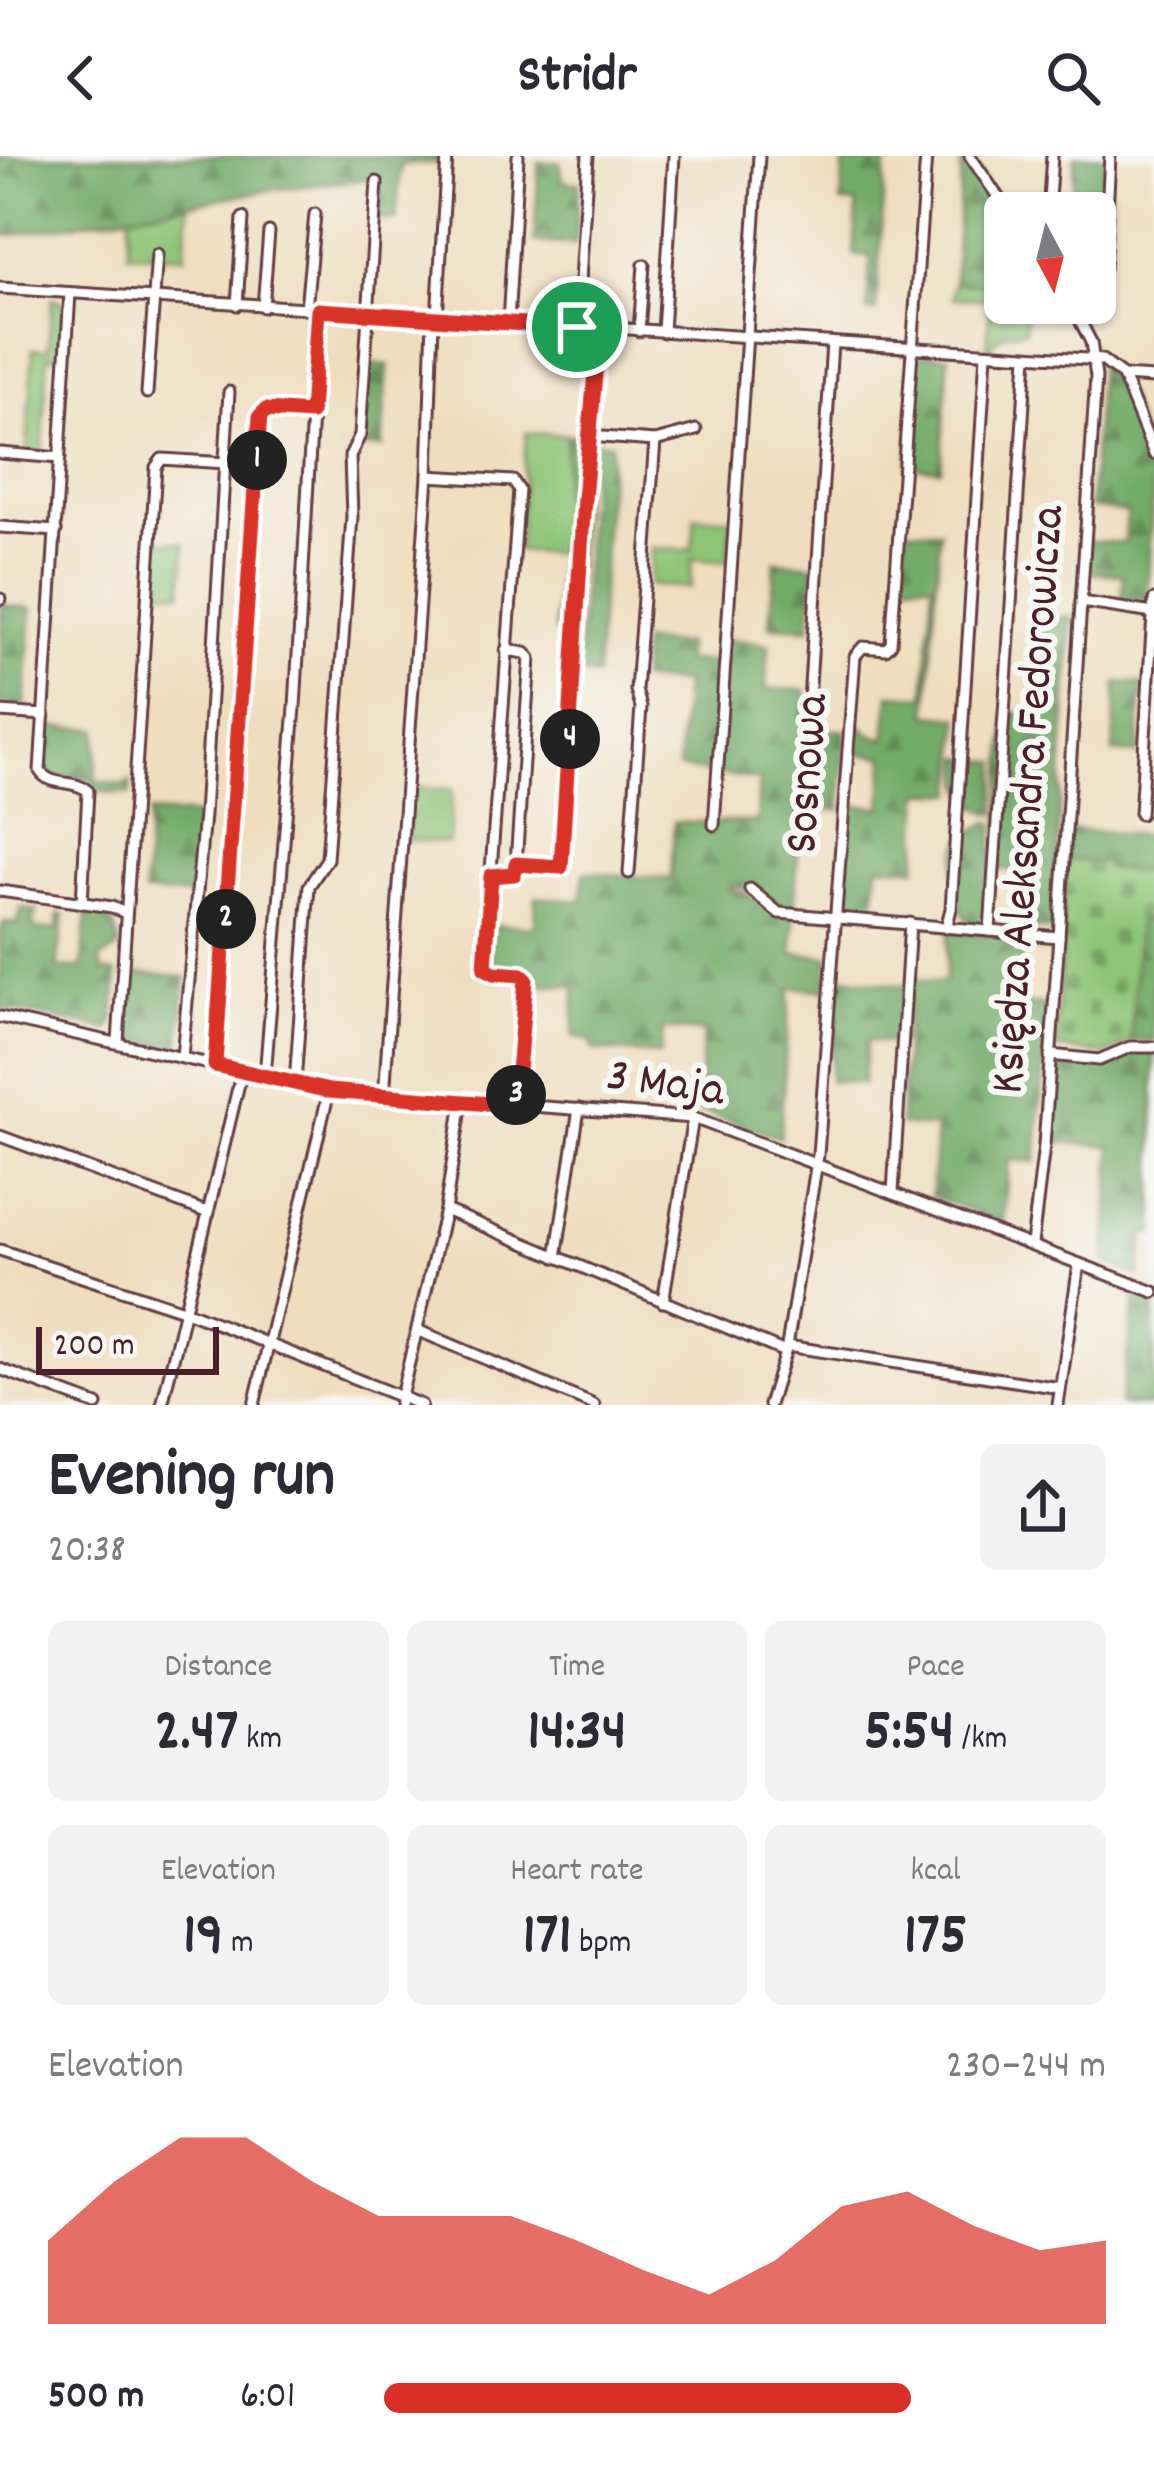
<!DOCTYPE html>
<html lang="en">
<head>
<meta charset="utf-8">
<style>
	:root { --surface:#fff; --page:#f2f2f3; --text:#2b2b33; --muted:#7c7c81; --accent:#d93025 }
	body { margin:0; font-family:Dekko,sans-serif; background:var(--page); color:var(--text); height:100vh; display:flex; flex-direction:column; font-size:45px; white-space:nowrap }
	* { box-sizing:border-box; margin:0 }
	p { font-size:39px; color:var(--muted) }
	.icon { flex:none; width:66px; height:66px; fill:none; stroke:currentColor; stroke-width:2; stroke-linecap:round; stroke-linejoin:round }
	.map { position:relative; height:1249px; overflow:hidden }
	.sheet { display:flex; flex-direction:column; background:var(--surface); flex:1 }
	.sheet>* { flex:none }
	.needle { width:78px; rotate:173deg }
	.buttons { position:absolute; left:984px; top:36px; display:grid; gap:24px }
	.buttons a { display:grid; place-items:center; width:132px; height:132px; border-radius:18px; background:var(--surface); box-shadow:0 3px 9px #0004; font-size:60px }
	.scale { position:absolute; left:36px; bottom:30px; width:183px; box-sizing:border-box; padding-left:12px; border:6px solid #4a1f2b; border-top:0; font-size:33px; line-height:42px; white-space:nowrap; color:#4a1f2b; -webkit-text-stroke:9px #f6f6f2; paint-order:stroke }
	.pin { position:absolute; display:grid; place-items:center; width:102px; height:102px; color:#fff; margin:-51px; border:6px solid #fff; border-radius:50%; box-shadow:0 3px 12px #0007 }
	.km { position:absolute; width:60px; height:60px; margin:-30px; border-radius:50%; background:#222; color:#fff; font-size:33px; line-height:60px; text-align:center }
	.round { display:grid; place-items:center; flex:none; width:126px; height:126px; border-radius:18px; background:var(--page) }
	.summary { display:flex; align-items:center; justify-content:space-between; height:204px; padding:0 48px }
	h1 { font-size:66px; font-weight:700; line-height:90px }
	.figures { display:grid; grid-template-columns:repeat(3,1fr); gap:18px; height:204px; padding:12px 48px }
	.figures div { display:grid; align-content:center; border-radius:18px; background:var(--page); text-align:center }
	.figures b { font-size:60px; font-weight:700 }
	.figures small { font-size:33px; font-weight:400 }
	.figures p { font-size:33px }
	.chart { height:336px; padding:24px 48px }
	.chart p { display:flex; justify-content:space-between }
	.chart svg { width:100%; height:216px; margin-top:12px; fill:var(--accent); opacity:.7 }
	ul { padding:0 48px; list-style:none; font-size:39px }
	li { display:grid; grid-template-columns:192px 144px 1fr; align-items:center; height:90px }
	li i { height:30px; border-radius:15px; background:var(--accent) }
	header { display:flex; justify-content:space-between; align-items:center; height:156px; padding:0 48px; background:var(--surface); font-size:54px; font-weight:700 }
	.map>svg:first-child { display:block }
</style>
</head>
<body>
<header><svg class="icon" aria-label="back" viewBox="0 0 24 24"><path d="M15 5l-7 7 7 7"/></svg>Stridr<svg class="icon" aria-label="search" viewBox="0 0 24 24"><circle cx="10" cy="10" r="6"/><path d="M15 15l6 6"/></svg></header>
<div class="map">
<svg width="1154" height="1249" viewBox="0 0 1154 1249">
	<defs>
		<pattern id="forest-firs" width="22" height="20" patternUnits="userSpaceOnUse" patternTransform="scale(3)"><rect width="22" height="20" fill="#72aa67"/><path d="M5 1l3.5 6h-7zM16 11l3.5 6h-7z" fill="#608a55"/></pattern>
		<pattern id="cemetery-stones" width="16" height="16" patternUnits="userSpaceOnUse" patternTransform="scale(3)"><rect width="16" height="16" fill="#8dc476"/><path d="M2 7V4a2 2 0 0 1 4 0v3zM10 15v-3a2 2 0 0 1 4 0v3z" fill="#759f61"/></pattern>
	</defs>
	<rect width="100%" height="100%" fill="#f6f6f2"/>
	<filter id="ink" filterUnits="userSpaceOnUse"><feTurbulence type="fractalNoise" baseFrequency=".00833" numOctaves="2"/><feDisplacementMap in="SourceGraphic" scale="24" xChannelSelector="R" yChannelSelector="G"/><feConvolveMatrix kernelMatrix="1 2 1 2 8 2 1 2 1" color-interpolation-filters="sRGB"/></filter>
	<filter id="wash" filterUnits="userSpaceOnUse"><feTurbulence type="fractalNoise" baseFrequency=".004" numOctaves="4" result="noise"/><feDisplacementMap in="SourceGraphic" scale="48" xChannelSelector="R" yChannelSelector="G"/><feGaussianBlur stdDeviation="2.7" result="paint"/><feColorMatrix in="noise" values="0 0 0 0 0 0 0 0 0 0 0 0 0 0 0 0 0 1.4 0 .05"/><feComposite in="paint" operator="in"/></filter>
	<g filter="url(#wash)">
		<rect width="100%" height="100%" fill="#f0ddbd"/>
		<g fill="#8dc476" stroke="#6c7250" stroke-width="3">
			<polygon points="189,48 185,100 162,99 162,92 153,91 151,98 128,97 130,58"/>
			<polygon points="954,126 1005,129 1005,147 1027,147 1025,174 1006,176 993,186 992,193 987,192 990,143 952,142"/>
			<polygon points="52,142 67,148 63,200 48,200 42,297 27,295 33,193 48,194"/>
			<polygon points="526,277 567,279 559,398 518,395"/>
			<polygon points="695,361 732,363 729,406 692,403 690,432 650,429 652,392 692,394"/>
			<polygon points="154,385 185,387 182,436 151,433"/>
			<polygon points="410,631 452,634 449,687 406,684"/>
		</g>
		<g fill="url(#forest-firs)" stroke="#5e6449" stroke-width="3">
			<polygon points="0,0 444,0 444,6 401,9 396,64 376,63 375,22 270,34 11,79 0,79"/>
			<polygon points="844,0 886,0 876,156 867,155 871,100 854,99 857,48 841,47"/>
			<polygon points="962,0 967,0 1005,57 1005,129 954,126"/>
			<polygon points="1075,0 1106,0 1099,113 1095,115 1095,57 1071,57"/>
			<polygon points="539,6 560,7 562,23 569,27 579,26 575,88 534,86"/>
			<polygon points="925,198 949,200 941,313 908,311 916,204"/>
			<polygon points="369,207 388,209 382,292 359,291"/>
			<polygon points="1099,210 1118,219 1154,310 1147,444 1122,446 1123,419 1086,416 1088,385 1125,387 1127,356 1090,352"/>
			<polygon points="567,279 585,280 573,477 554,475"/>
			<polygon points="595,285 611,287 596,520 577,518 592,290"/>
			<polygon points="904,373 940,375 928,558 960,561 955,637 921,636 917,712 878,709 874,756 843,753 848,649 882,651 885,600 852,597 855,566 874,580 886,583 890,538 925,540 933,427 901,425"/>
			<polygon points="775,405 815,409 810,472 770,470"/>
			<polygon points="2,446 7,450 32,452 25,551 0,549"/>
			<polygon points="1044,460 1072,462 1052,774 1024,772 1028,716 997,713 1007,557 1038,558"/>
			<path d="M728 483 769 489 766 533 806 534 808 572 846 575 840 654 801 652 794 753C767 751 761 730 730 730V734C758 736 764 759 794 760L793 797 829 800 826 834 790 832 780 982 698 954 703 876 663 873 660 899 593 894 592 885 573 881 575 830 531 828 532 814 492 812 488 808 491 769 535 771 536 741 582 745 584 716 671 723 674 666H757L759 624 678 612 684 527 640 524 642 486 686 488 685 505 726 507Z"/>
			<polygon points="1117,526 1142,528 1138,598 1113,596"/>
			<polygon points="47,571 98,573 95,625 125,629 130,625 130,638 94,635 94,625 48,619 44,615"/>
			<path d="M962 601 998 606 995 658C963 650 961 630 962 601Z"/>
			<polygon points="149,657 199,660 192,740 144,737"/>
			<path d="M990 666 994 668 987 771 968 766C954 750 949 698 964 682 971 675 982 670 990 666Z"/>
			<polygon points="1069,674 1154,680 1154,716 1106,713 1066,704"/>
			<path d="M21 752 37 755 32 767 37 774 57 773 59 758 64 759 57 812H82L87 757C111 759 117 768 119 792L99 804 103 815 117 817 114 865 109 873 0 852V778L4 766 18 768Z"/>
			<polygon points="1138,764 1154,765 1154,886 1131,885"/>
			<polygon points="949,775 1047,783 1053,793 1023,792 1019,842 1024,842 1024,848 1049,850 1036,1006 1009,1004 1004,1066 931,1041 936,972 900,969 910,824 945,826"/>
			<polygon points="129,817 186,821 180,888 175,892 129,881 125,876"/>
			<polygon points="837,820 904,830 901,887 867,885 863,927 830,925"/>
			<polygon points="1132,894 1154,895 1154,1078 1146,1077 1139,1120 1106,1107 1112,990 1050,985 1056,908 1060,905 1108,908"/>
			<polygon points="1136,1141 1154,1145 1154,1249 1120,1249"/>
		</g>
		<polygon fill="url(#cemetery-stones)" stroke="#6c7250" stroke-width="3" points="1066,704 1105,706 1107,713 1154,716 1154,765 1138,765 1131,885 1107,899 1056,892"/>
	</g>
	<g filter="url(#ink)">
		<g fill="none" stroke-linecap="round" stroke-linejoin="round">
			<g stroke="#633c41" stroke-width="15">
				<g id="minor">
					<polyline points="970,0 1009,57"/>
					<polyline points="1048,57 1052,0"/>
					<polyline points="1095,121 1104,112 1110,0"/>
					<polyline points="0,132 1102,204 1123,220 1154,298"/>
					<path d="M70 137 40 615C50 631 74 623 88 635L82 747"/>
					<polyline points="237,149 243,62"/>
					<polyline points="263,151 269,76"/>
					<polyline points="306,153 315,58"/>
					<polyline points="437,162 447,0"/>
					<polyline points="508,167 518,0"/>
					<polyline points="577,171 588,0"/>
					<polyline points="599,173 589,280 655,285 696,274"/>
					<polyline points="639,175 644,109"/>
					<polyline points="663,176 674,0"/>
					<polyline points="1123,220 1154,222"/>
					<polyline points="147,237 157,98"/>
					<polyline points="0,297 60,302"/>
					<polyline points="428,320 513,325 519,334 484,809 493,817 522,819 526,823 515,949"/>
					<polyline points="0,371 56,375"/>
					<polyline points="0,443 1,443"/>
					<polyline points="1081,446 1153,457"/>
					<polyline points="506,494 525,497 530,502 516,708"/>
					<polyline points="809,545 832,187"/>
					<polyline points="0,556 44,559"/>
					<polyline points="1140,658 1154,444"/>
					<polyline points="714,669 759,0"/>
					<polyline points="629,717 641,551 636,534 655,285"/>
					<polyline points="491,720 514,718 516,708 561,711 589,280"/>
					<polyline points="750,733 779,757 1059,781"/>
					<polyline points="0,735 112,751 125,757"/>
					<polyline points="946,772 951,753 986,198"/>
					<polyline points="990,775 1027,200"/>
					<polyline points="0,861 329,935 693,962 1154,1136"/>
					<polyline points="118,886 156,311 162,303 226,307"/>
					<polyline points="1050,899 1099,904 1130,891 1154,891"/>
					<polyline points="182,901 204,659 229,236"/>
					<polyline points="215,909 260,260 266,254 311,257"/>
					<polyline points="265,920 295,551 318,154"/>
					<polyline points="295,928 309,730 327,703 352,361 350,300 360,279 377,26"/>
					<polyline points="384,940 428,320 433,162"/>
					<polyline points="0,980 209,1057"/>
					<polyline points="893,1036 910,767"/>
					<polyline points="445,1054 785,1196"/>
					<polyline points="1032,1088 1044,990 1059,781 1096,221 1091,186 1071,147"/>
					<polyline points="0,1094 186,1155 421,1249"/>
					<polyline points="556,1101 579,953"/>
					<polyline points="663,1146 693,962"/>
					<polyline points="417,1174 594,1249"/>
					<polyline points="787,1190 1060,1232"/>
					<polyline points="0,1213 97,1249"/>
					<polyline points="162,1249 242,915"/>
					<polyline points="254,1249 329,935"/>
					<polyline points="399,1249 445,1054 462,946"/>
					<polyline points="769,1249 787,1190 818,999 855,500 863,491 886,493 891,488 926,0"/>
					<polyline points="1058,1249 1079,1108"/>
				</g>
			</g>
			<use href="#minor" stroke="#fff" stroke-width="9"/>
		</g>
	</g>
	<g fill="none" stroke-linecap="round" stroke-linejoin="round" filter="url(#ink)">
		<g stroke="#fff" stroke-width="24">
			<polygon id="route" points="318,154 599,173 584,343 561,711 516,708 514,718 491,720 485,812 494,817 522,819 526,823 515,950 329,935 215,909 260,260 266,254 311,257"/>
		</g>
		<use href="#route" stroke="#d93025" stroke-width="15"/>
	</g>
	<g text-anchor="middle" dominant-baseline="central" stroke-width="12" stroke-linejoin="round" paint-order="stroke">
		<g font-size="48" fill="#4a1f2b" stroke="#f6f6f2">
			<text transform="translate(810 618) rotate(-86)">Sosnowa</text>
			<text transform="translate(1031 644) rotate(-86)">Księdza Aleksandra Fedorowicza</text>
			<text transform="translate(665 930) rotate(8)">3 Maja</text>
		</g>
	</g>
</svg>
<div class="buttons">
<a><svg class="needle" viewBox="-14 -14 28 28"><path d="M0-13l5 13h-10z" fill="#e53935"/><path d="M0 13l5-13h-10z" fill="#7c7c81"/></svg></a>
</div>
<div class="scale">200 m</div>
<div class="pin" style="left:577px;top:171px;background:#1e9e55"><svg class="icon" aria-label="arrive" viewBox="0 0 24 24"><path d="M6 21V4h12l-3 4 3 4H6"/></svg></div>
<b class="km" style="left:257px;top:304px">1</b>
<b class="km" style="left:226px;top:763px">2</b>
<b class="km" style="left:516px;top:939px">3</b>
<b class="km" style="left:570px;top:583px">4</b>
</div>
<section class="sheet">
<div class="summary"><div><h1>Evening run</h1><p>20:38</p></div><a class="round"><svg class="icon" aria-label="share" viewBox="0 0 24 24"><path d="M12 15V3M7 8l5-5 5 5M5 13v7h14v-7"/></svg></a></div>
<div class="figures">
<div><p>Distance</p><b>2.47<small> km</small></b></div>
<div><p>Time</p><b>14:34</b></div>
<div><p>Pace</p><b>5:54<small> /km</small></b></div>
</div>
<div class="figures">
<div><p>Elevation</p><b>19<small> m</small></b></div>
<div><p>Heart rate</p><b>171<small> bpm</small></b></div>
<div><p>kcal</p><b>175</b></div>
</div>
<div class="chart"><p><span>Elevation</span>230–244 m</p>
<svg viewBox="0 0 160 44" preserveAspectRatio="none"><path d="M0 44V27L10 15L20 6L30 6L40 15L50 22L60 22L70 22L80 27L90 33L100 38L110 31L120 20L130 17L140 24L150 29L160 27V44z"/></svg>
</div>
<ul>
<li><b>500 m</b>6:01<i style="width:73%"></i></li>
</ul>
</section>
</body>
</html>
